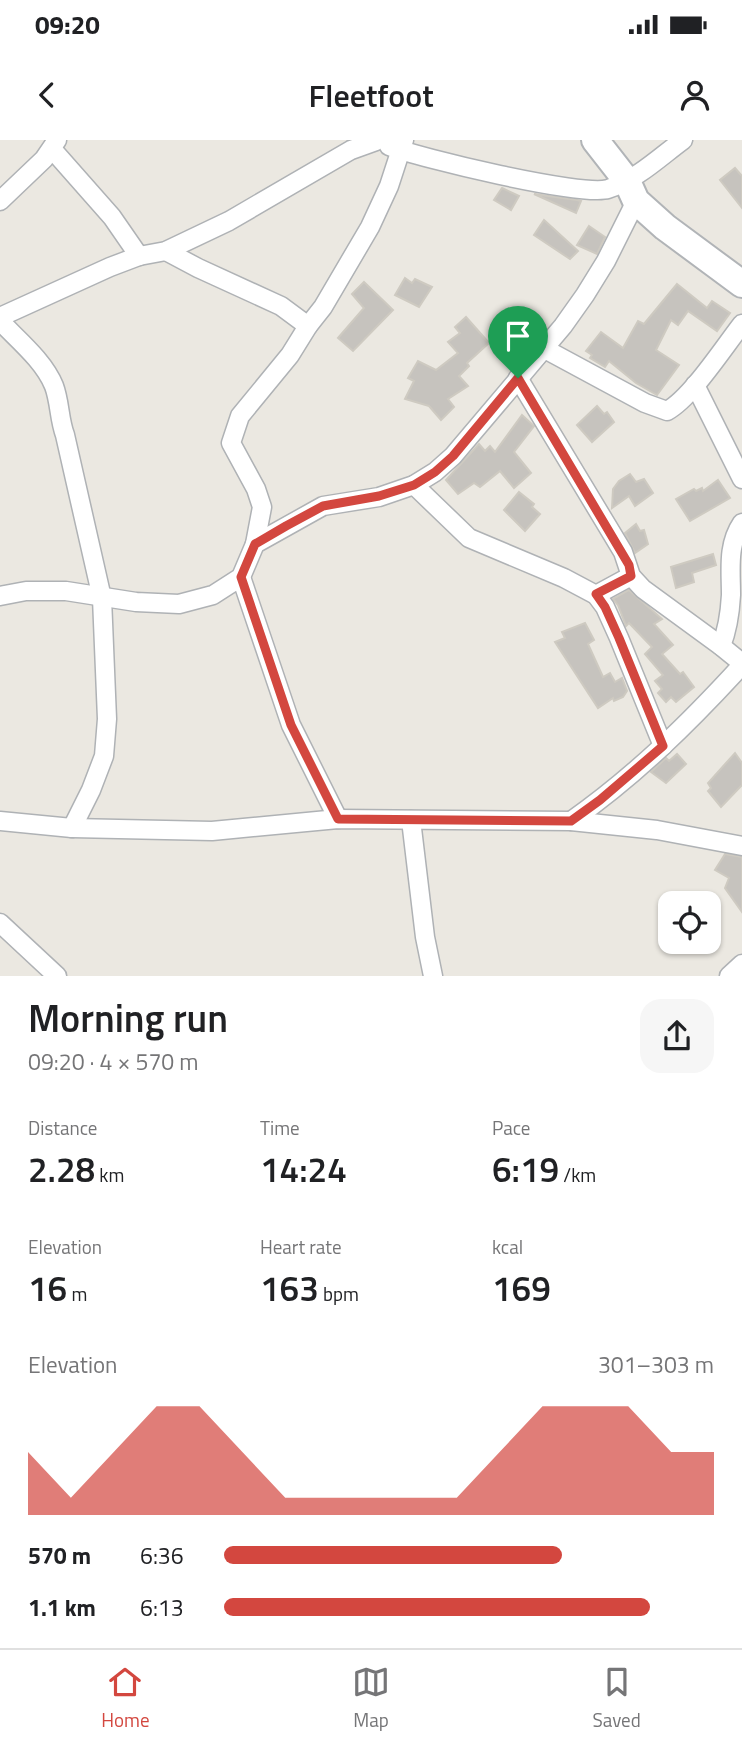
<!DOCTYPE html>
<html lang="en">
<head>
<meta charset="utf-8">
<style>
	:root { --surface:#fff; --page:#f6f6f6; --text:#202124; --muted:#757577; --line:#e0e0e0; --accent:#d3473f }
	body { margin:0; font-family:"Titillium Web",sans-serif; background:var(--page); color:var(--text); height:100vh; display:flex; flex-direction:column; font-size:26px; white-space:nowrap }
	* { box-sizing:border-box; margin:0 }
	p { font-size:23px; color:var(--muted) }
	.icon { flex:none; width:38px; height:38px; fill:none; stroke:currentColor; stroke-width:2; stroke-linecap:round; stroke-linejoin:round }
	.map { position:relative; height:836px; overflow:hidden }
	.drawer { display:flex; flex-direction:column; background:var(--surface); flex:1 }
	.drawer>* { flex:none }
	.tools { position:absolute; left:658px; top:751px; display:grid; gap:14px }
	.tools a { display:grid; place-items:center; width:63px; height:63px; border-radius:14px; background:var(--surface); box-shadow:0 2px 5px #0004; font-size:35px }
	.pin { position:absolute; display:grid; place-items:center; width:60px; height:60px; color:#fff; margin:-72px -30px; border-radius:50% 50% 50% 0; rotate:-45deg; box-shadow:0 0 7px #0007 }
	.pin .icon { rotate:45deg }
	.round { display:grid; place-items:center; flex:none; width:74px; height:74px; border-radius:21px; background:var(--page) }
	.overview { display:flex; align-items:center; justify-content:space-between; height:119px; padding:0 28px }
	h1 { font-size:38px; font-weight:600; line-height:52px }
	.metrics { display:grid; grid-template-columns:repeat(3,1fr); gap:10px; height:119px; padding:7px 28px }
	.metrics div { display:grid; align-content:center }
	.metrics b { font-size:35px; font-weight:600 }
	.metrics small { font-size:19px; font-weight:400 }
	.metrics p { font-size:19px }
	.chart { height:196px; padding:14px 28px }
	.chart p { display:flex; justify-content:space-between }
	.chart svg { width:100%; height:126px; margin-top:7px; fill:var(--accent); opacity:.7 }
	ul { padding:0 28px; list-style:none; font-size:23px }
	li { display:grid; grid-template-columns:112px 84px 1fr; align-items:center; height:52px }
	li i { height:18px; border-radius:9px; background:var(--accent) }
	.status { display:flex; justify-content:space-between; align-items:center; height:49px; padding:0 35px; background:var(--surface); direction:ltr }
	.status svg { height:19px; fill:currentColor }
	header { display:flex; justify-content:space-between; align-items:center; height:91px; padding:0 28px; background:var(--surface); font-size:32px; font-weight:600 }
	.menu { display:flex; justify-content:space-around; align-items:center; height:98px; border-top:2px solid var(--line); background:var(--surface); font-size:19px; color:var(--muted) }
	.menu a { display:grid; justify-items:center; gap:4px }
	.menu .on { color:var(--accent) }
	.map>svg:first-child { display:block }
</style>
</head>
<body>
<div class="status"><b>09:20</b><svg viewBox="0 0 49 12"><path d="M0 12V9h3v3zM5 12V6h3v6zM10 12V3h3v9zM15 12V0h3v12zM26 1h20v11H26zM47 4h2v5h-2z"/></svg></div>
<header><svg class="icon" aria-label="back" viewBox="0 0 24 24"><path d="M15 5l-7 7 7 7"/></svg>Fleetfoot<svg class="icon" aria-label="person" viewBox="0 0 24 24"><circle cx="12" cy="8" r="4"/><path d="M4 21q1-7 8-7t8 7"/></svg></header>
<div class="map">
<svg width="742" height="836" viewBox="0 0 742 836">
	<rect width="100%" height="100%" fill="#ebe8e1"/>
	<g fill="#c6c3be" stroke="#cecac1" stroke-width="2">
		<polygon points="735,28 742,36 742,68 720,40"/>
		<polygon points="502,48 519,56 511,70 494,60"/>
		<polygon points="534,54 577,60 581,61 576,73"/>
		<polygon points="544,80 578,111 570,119 534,95"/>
		<polygon points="589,86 605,97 597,114 577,105"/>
		<polygon points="405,138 412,143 415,139 432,147 419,167 395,155"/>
		<polygon points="364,142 393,170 353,211 338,198 364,168 352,154"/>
		<polygon points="677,144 707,168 712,161 730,173 717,191 688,171 678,185 671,180 656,210 679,225 657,255 636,243 609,221 605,227 590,218 592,215 586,211 601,192 623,208 638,181 644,184"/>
		<polygon points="466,177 489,203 467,223 469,226 459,236 468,246 448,259 454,267 441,280 429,266 405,259 414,241 408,238 418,221 436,230 458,213 448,202 460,193 455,187"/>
		<polygon points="597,266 604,274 607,272 614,282 592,302 577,285"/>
		<polygon points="522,275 534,286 514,312 531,333 514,348 500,331 480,347 474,343 458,354 446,340 479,304 485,311 490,306 495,312"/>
		<polygon points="630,334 636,342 644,339 653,353 635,366 629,356 612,368 613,349 619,341"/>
		<polygon points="718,340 730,358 690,381 676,359 694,349 696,351 702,348 703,351"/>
		<polygon points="519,352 534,364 532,367 540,374 525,391 504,370"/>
		<polygon points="636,384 640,391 644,390 648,404 635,413 625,393"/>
		<polygon points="713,414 716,425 692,433 694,442 676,448 671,427"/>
		<polygon points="629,450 662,479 654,484 673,505 662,514 680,534 683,532 694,547 676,562 671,557 666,562 658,553 662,549 655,541 663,535 645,514 652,507 629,483 626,486 618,465 613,459"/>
		<polygon points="585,483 594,500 588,504 603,537 610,533 615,542 622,538 627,551 623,557 614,561 613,558 598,568 555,502 565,498 562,492"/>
		<polygon points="735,613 742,623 742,645 721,667 708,651 711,648 708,643"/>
		<polygon points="677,614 686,624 666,643 651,632 666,618 669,621"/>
		<polygon points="725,714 742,717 742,772 725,748 729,738 715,730"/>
	</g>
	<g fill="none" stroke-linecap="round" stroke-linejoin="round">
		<g stroke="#afb2b5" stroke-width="21">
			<g id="street">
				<path d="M389 6C419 18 582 57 608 49 636 40 660 17 683 0"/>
				<polyline points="52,9 112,77 139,116"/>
				<polyline points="0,61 44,19 57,0"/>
				<polyline points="166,111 198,128 281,166 308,186"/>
				<polyline points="0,177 110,127 139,116 166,111 229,81 351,10 376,1"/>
				<path d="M0 181C18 200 44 221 54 246 60 262 59 279 65 295L102 458 107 579 104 616 91 650 72 688"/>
				<path d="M543 208 645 263 667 271C691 258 724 207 742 184"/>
				<polyline points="518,238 623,412 631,436 643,449 721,506 742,523"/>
				<polyline points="695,245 742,339"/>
				<polyline points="414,345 469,398 564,438 596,455 605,467 619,498 663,606"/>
				<polyline points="255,404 262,367 256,349 231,303 240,276 290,215 308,186 323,167 370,87 389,46 404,0"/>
				<polyline points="241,437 291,585 338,679"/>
				<polyline points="596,455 631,436"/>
				<polyline points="0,456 26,451 66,451 136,462 179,464 213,455 241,437 255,404 323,366 379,357 414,345 435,332 453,316 563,186 585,155 606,121 636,61"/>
				<path d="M721 506C728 489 730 473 731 455 731 430 727 405 742 383"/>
				<polyline points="411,680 425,797 433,836"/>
				<polyline points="0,681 72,688 212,691 338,679 571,681 657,690 742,706"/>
				<path d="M571 681C635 636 689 583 742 525"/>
				<polyline points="0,783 57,836"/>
				<polyline points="729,836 742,824"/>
			</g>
		</g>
		<g stroke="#b1b4b7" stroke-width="30">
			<polyline id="secondary" points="595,0 627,41 636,61 665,87 742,144"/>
		</g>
		<use href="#street" stroke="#fff" stroke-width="18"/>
		<use href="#secondary" stroke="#fff" stroke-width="26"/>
	</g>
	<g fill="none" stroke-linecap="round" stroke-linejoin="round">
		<g stroke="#fff" stroke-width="14">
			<polygon id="route" points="518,238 629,425 631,436 596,454 605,467 619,498 663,606 600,660 571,681 338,679 291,585 241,437 255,404 286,386 323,366 379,356 414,345 435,332 453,316"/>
		</g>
		<use href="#route" stroke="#d3473f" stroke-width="9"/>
	</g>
</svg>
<div class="tools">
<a><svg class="icon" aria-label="locate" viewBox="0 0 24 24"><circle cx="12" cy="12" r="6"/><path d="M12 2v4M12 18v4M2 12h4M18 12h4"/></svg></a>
</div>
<div class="pin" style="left:518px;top:238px;background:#1e9e55"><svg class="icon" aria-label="arrive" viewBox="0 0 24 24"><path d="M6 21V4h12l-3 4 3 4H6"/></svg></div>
</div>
<section class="drawer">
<div class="overview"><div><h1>Morning run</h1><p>09:20 · 4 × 570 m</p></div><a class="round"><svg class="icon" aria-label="share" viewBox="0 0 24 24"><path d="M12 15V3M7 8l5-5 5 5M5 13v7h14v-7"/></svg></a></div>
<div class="metrics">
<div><p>Distance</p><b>2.28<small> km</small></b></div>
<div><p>Time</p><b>14:24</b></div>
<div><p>Pace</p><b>6:19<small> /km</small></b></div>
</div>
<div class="metrics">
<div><p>Elevation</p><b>16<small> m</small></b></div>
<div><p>Heart rate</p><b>163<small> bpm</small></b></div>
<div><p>kcal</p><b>169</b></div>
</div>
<div class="chart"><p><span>Elevation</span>301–303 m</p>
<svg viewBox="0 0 160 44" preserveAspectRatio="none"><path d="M0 44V22L10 38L20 22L30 6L40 6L50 22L60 38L70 38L80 38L90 38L100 38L110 22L120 6L130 6L140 6L150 22L160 22V44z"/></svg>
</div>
<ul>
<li><b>570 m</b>6:36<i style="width:69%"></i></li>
<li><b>1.1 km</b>6:13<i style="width:87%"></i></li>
</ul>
</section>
<nav class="menu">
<a class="on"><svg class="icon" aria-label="home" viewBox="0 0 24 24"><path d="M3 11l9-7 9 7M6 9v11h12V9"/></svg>Home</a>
<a><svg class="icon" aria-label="map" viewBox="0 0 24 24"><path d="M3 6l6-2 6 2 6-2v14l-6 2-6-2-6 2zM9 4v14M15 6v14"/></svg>Map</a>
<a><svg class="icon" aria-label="saved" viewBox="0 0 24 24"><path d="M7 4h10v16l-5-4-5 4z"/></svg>Saved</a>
</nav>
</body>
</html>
